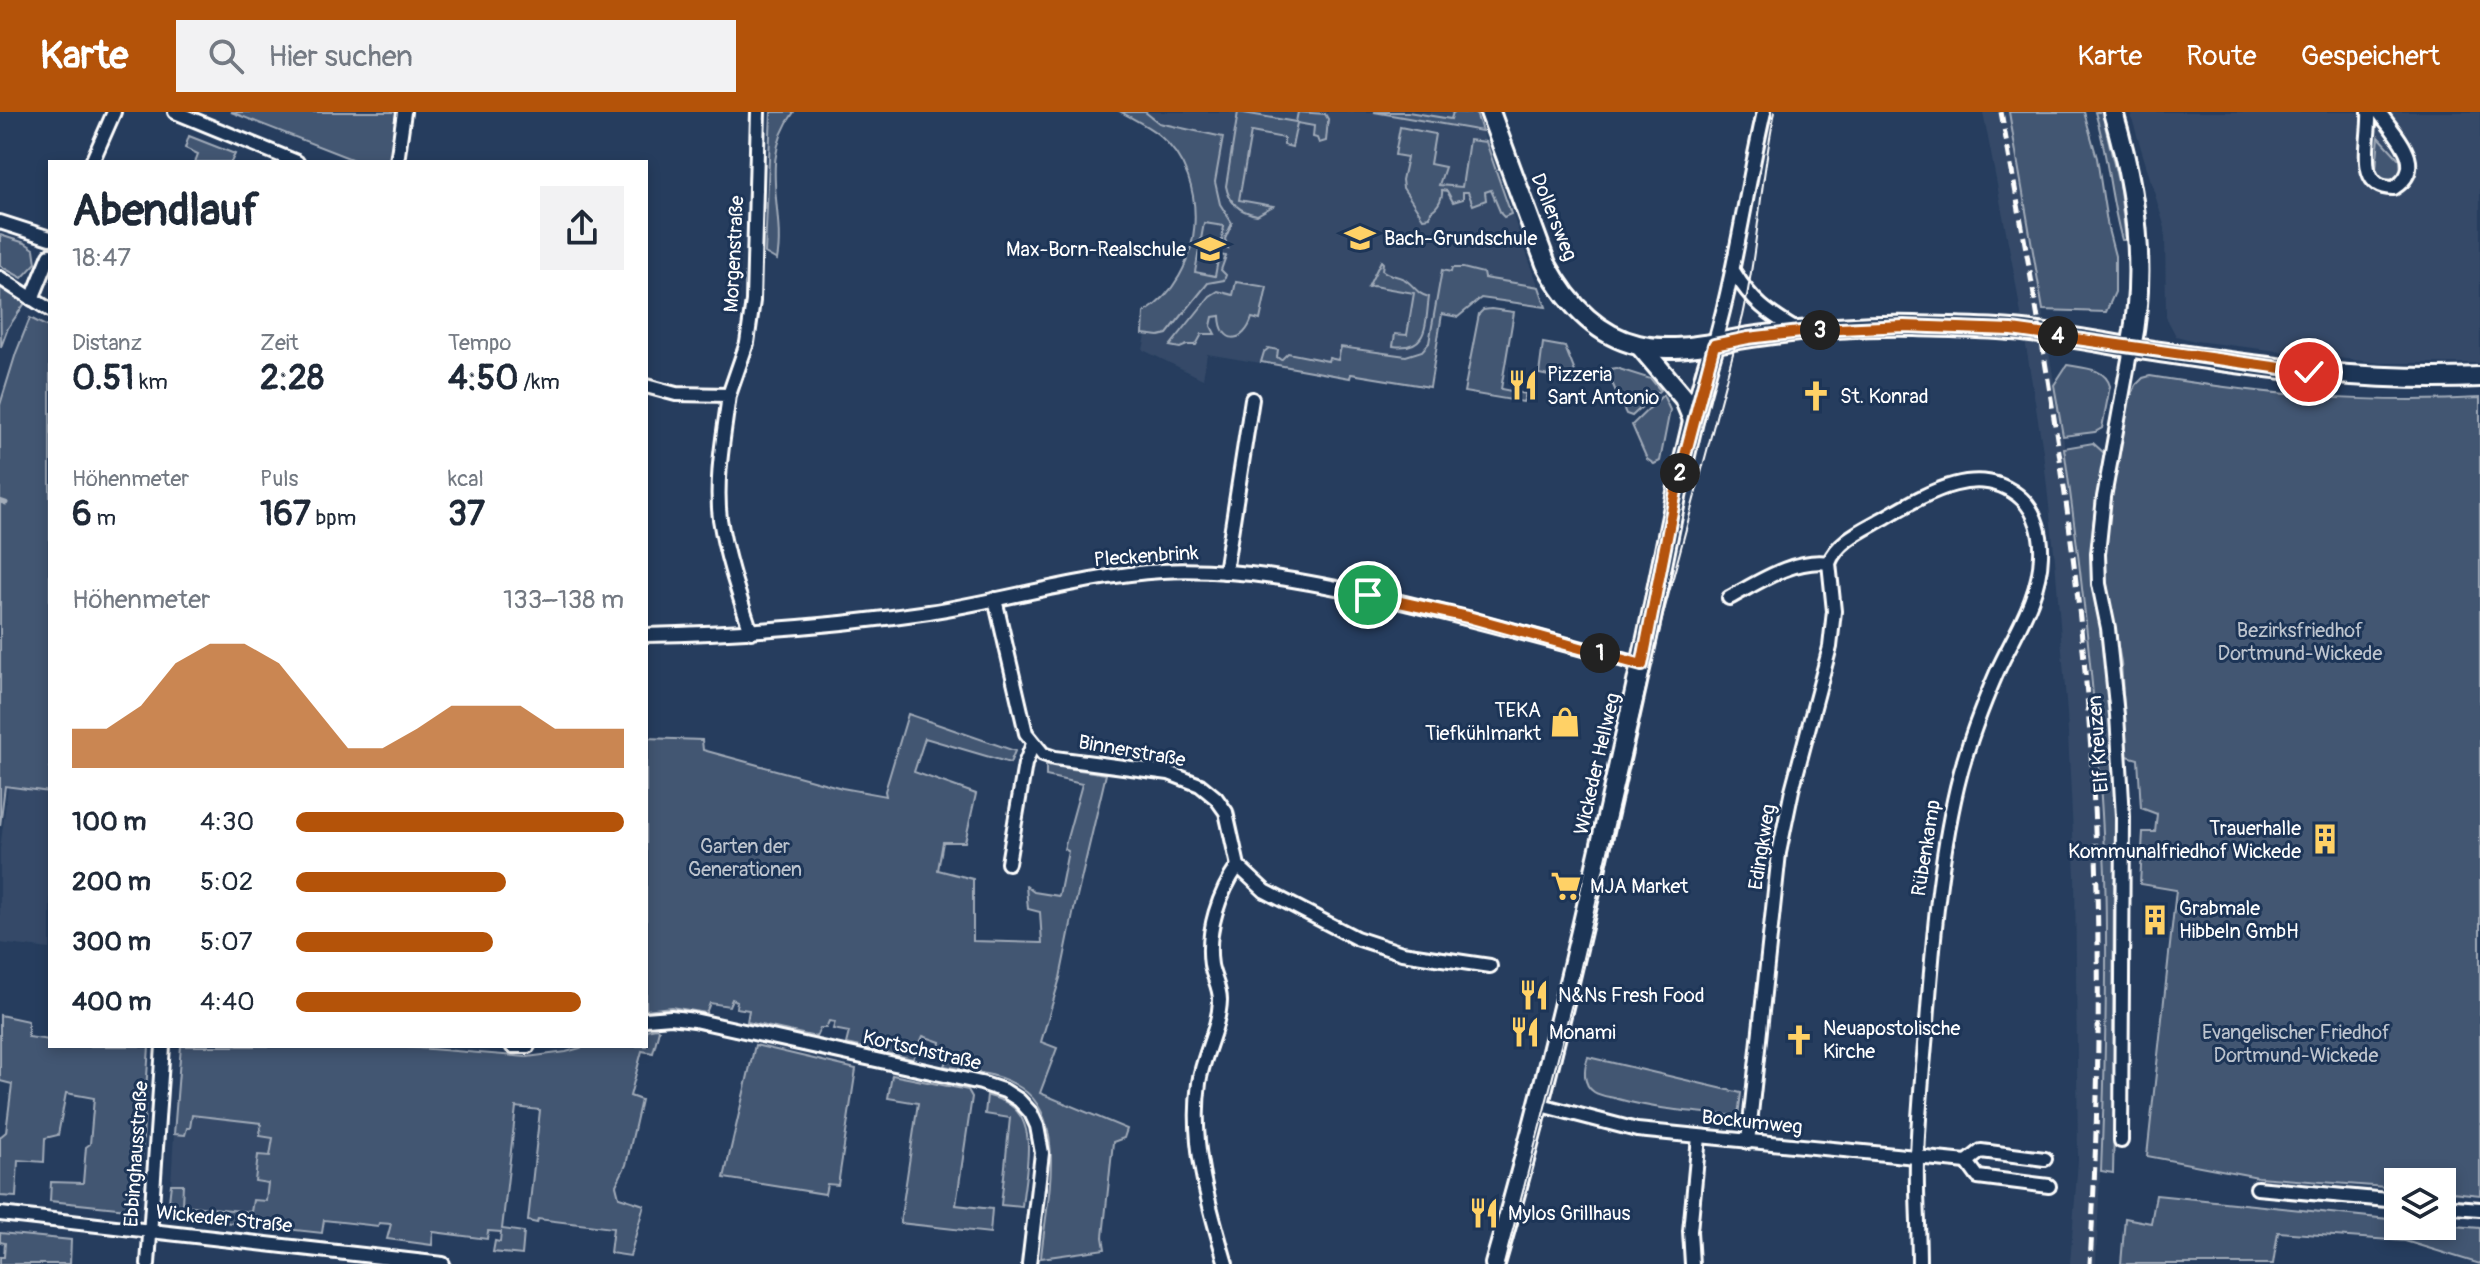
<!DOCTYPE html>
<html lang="de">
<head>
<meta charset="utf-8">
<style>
	:root { --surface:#fff; --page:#f2f2f3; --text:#1f2937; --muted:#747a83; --accent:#b45309 }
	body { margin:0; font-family:Pangolin,sans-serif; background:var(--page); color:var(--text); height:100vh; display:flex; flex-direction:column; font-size:30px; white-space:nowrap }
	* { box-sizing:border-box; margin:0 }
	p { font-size:26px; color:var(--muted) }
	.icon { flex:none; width:44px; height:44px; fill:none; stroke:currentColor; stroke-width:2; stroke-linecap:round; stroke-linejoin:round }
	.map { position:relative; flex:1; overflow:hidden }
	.sheet { position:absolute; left:48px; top:48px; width:600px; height:888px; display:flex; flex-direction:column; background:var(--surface); border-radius:0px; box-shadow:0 4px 12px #0003 }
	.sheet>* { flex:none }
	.fabs { position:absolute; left:2384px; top:1056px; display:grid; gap:16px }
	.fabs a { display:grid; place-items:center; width:72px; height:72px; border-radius:0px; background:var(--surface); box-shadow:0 4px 12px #0003; font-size:40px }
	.pin { position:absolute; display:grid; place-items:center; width:68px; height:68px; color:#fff; margin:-34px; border:4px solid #fff; border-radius:50%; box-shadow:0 2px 8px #0007 }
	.km { position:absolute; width:40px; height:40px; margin:-20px; border-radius:50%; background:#222; color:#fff; font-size:22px; line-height:40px; text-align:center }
	.round { display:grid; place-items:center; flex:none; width:84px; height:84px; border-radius:0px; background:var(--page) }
	.head { display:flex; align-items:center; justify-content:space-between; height:136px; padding:0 24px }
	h1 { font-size:44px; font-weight:800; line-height:60px }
	.figures { display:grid; grid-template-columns:repeat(3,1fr); gap:12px; height:136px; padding:8px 24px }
	.figures div { display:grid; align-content:center }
	.figures b { font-size:34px; font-weight:800 }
	.figures small { font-size:22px; font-weight:400 }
	.figures p { font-size:22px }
	.chart { height:224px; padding:16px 24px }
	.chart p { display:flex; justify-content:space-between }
	.chart svg { width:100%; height:144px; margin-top:8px; fill:var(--accent); opacity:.7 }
	ul { padding:0 24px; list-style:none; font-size:26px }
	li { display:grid; grid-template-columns:128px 96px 1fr; align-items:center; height:60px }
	li i { height:20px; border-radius:10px; background:var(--accent) }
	header { display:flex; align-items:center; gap:48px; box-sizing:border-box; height:112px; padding:0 40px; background:var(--accent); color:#fff }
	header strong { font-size:38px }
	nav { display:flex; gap:44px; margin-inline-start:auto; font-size:28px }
	.search { width:560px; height:72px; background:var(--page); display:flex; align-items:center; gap:20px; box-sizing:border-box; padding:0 28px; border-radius:0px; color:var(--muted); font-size:30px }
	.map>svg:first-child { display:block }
</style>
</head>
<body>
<header>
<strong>Karte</strong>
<div class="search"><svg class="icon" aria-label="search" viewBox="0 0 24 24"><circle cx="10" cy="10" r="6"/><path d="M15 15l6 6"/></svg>Hier suchen</div>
<nav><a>Karte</a><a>Route</a><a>Gespeichert</a></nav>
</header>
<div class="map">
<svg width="2480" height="1152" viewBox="0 0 2480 1152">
	<rect width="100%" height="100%" fill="#263d5e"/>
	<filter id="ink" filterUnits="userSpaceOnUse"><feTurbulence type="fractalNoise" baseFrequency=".0125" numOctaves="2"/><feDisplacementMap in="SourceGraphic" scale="16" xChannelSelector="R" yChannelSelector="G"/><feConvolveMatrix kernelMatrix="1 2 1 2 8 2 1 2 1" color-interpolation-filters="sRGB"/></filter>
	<g filter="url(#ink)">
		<g fill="#344a68">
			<polygon points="1145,0 1475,0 1546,195 1444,179 1430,275 1351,262 1350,266 1207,242 1203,267 1143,238 1146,223 1178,188 1203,110 1211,69 1159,11"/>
			<polygon points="1983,0 2009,0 2063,324 2079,446 2095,599 2105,762 2106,929 2096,1152 2070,1152 2078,1048 2075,763 2067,602 2055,448 2043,339 2015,166"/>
			<polygon points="2130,0 2480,0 2480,251 2380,251 2195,229 2176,224 2166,205 2165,116"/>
			<polygon points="8,675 50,681 50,837 0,831 0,737"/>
			<polygon points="192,1003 262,1011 273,1025 266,1089 252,1101 181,1092 183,1080 171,1072 174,1022 185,1023 187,1016 190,1016"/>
		</g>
		<g fill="#425672" stroke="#a0aab8" stroke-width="2">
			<polygon points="231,0 399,0 393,50 359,50"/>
			<path d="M771 0H794C757 49 786 100 777 148L765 141Z"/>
			<path d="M1121 0H1145L1159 11 1223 25 1215 70 1220 92 1232 111 1225 127 1228 136 1221 134 1224 114 1204 111 1195 160 1215 164 1219 143 1226 144 1221 158 1226 163 1224 168 1208 171 1167 222 1159 224 1143 222 1144 201C1204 165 1213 68 1159 23 1148 14 1133 7 1121 0Z"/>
			<path d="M1238 0 1296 10 1298 0 1325 2 1328 7 1326 29 1319 31 1317 26 1313 25 1314 14 1297 11 1292 35 1284 33V26L1251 20 1239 88 1273 94 1257 103C1240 100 1229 91 1226 74Z"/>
			<polygon points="1374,0 1408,0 1451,7 1453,0 1476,1 1482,19"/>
			<polygon points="2009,0 2084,0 2097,46 2108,117 2115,144 2115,180 2106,200 2043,198"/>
			<path d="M2095 0H2102L2120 78 2126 128H2122C2110 86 2108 42 2095 0Z"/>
			<path d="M1400 15 1435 22 1430 52 1445 55 1439 73 1462 75 1469 28 1486 30 1511 102 1504 105 1501 102 1491 78 1485 80 1486 88 1473 93 1468 80H1463V87L1453 90 1447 79 1442 78C1443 86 1438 95 1431 99L1430 105 1423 106 1403 76 1402 68 1407 45 1395 43Z"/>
			<polygon points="189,24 235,42 231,50 195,50 198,42 185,36"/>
			<polygon points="2379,25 2400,48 2401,62 2396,67 2383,68 2376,58"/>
			<polygon points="0,123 25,131 34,137 36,151 22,166 0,154"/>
			<path d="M1381 149 1383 151 1382 158C1390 165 1400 163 1407 169 1416 176 1417 182 1429 185 1425 212 1429 239 1393 234L1395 222 1407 223 1414 181 1373 174 1368 175Z"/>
			<polygon points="1452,156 1463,156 1483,161 1484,166 1539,175 1546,195 1481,186 1458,205 1442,202 1430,275 1351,262 1350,266 1261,250 1264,240 1269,236 1278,238 1277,245 1281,248 1288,241 1328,249 1329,246 1338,248 1341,235 1406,244 1422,239 1429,231 1442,158 1451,160"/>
			<path d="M1236 170 1267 175 1260 208 1252 206C1244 232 1221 233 1220 204L1213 205 1211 214 1215 222H1202L1196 233H1187L1180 236 1170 234 1210 184 1218 179 1233 183Z"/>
			<polygon points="0,175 25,191 8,216 1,235"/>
			<polygon points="1491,197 1514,200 1501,277 1526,282 1523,290 1464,280 1479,202 1483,198"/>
			<polygon points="30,206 50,216 50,680 5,674 0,714 0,293 16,241"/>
			<polygon points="1543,231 1565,235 1579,270 1539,262"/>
			<path d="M2067 253C2084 256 2105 256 2110 274L2102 316 2095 320 2063 324 2054 273Z"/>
			<polygon points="1616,256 1651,267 1660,278 1632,304 1626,302 1609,264 1610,257"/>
			<path d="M2150 264C2260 282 2368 293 2480 286V1083L2442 1079V1070H2398V1076L2258 1065 2147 1044 2176 778 2140 772 2143 720H2155L2157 702 2141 696 2138 647 2127 644 2121 550 2104 457 2110 396 2126 296 2136 273 2143 266Z"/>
			<polygon points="1663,283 1670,298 1660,349 1654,352 1647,347 1632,313"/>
			<path d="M2093 331 2104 341 2093 412 2092 449 2107 549 2118 743V769L2114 770 2113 921 2116 922 2113 1061 2101 1059C2105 960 2108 860 2105 761 2099 618 2084 477 2064 336Z"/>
			<path d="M908 602 1015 639 1010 651 925 626 914 660 976 682 965 730H943L938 758 973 767V829L1042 831 1040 800 1028 797 1026 774 1034 780 1059 784 1068 739 1064 737 1082 672 1046 664V653L1106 662 1073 802 1060 866 1041 930 1057 936 1040 981 1127 1017 1124 1026 1113 1030 1103 1125 1105 1137 1041 1146C1045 1096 1070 1008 1021 976 999 961 969 959 944 954L949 941 939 936 940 930 923 924 913 947 846 932 849 920 833 917 835 910 829 909 826 916H820L816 925 747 910 749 898 736 896 737 889 732 887 729 894 710 891 706 901 671 895 646 898V626L702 628 703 638 842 676 886 684 885 679Z"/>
			<polygon points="0,903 28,909 28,925 50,928 50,934 149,934 139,1086 127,1097 50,1089 51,1070 83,1071 86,1035 90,1032 94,986 66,981 58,1023 45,1026 44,1050 18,1048 16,1085 0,1084 0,1025 6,1020 12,972 0,969"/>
			<path d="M656 916 659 918 653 941 642 939 630 984 641 988 626 1053 616 1073 619 1085 644 1093 630 1144 610 1141 613 1116 538 1107 537 1111 528 1109 540 998 516 995 502 1117 524 1120 522 1143 493 1140 495 1129 500 1130 501 1120 488 1119 487 1127 433 1120 432 1133 387 1127 391 1112 379 1111 378 1114 324 1108 322 1121 178 1105C165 1099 170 1084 171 1072H183L182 1093 251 1100 253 1088 266 1089 268 1071 255 1069 258 1043 270 1044 273 1026 260 1024 261 1011 192 1003 190 1016H187L185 1023 174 1022 181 934H394L527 945 566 940 587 934H646V918Z"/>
			<polygon points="755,933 856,957 838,1073 827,1072 825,1082 724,1066"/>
			<path d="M1588 945 1741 981 1738 1004C1698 1000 1657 998 1618 987 1611 985 1600 984 1594 980 1582 972 1584 956 1588 945Z"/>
			<polygon points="892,963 968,978 972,985 956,1093 992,1097 990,1121 900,1111 918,991 888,986"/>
			<path d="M987 983C994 986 1004 988 1010 993 1040 1014 1024 1065 1022 1095L1001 1093 1010 1006 985 1002Z"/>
			<polygon points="2156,1083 2398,1108 2398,1114 2442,1113 2480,1116 2480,1152 2405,1129 2278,1120 2273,1152 2121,1152 2125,1106 2151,1111"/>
			<polygon points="0,1121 71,1128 70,1152 0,1152 0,1145 4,1145 5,1131 0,1130"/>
		</g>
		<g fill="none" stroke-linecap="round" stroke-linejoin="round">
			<polyline stroke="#a4aebb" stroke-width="5" points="0,389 6,391"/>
			<g stroke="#fff" stroke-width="18">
				<g id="minor">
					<polyline points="175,0 297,50"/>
					<path d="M2369 0C2371 27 2353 77 2394 76 2429 54 2395 23 2379 0"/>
					<polyline points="92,50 114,0"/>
					<polyline points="397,50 404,0"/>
					<polyline points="0,110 50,126"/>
					<path d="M1734 160C1752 190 1768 201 1798 219"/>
					<polyline points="0,166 50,198"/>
					<polyline points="32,187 50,143"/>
					<path d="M1714 233C1736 156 1746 78 1764 0"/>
					<path d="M646 274 676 282 729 283C724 323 715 366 720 407 726 445 739 483 751 520"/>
					<polyline points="729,283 747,231 753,189 758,0"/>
					<polyline points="1225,460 1252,287"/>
					<path d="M1729 486C1759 470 1794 446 1829 451 1838 428 1863 418 1884 406 1925 382 1980 348 2022 387 2036 400 2042 423 2041 443 2040 486 2014 522 1997 560 1981 597 1966 636 1957 675 1939 752 1933 831 1927 910 1923 956 1918 1002 1917 1049 1916 1083 1919 1118 1919 1152"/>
					<polyline points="995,487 1026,621 1043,642 1055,646 1169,661 1200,673 1216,686 1226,700 1238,754 1265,779 1356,826 1402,841 1490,854"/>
					<path d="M646 523C741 521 835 514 929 500 1007 488 1083 464 1162 459 1236 455 1311 470 1384 486 1470 506 1556 530 1642 553"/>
					<polyline points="1008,751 1025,652 1033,632"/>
					<polyline points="646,907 671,905 694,908 981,971 1005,979 1019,988 1031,1001 1037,1014 1042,1041 1029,1152"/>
					<polyline points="512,934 528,934"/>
					<polyline points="1537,992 1637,1018 1967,1050"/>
					<polyline points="2121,1029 2123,705 2117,603 2108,516 2099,472 2098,442 2104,385 2131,236"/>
					<polyline points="1748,1030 1779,741 1792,678 1830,535 1834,499 1829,451"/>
					<polyline points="2045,1047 1981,1039 1967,1050 1978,1065 2049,1074"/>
					<polyline points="2257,1076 2398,1089"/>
					<polyline points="2442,1094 2480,1097"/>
					<polyline points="0,1102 443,1152"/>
					<polyline points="148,1152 163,934"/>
					<path d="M1226 1152C1209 1094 1190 1032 1199 971 1203 942 1219 918 1220 888 1220 875 1213 865 1211 853 1206 819 1219 781 1238 754"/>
					<polyline points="1692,1152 1690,1119 1699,1025"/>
				</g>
			</g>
			<g stroke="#fff" stroke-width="24">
				<g id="secondary">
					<path d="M1490 0 1546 152C1566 189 1595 223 1638 233 1677 242 1720 229 1758 224 1810 217 1863 213 1915 214 1947 215 1980 215 2012 218 2064 222 2115 234 2167 241 2270 257 2376 270 2480 265"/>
					<path d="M2113 0C2136 77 2147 157 2131 236"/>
					<polyline points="1640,234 1684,286 1693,308"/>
					<path d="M1495 1152C1552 956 1596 757 1640 557 1665 449 1681 339 1714 233"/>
				</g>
			</g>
			<use href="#minor" stroke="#1d3557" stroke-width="12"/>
			<use href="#secondary" stroke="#1d3557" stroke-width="18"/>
			<path stroke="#fff" stroke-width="2" d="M1504 1152 1576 876 1663 503 1743 204C1758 137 1760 68 1775 0"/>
			<path stroke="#fff" stroke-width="5" stroke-dasharray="12 6" stroke-linecap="butt" d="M2001 0C2034 178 2066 357 2083 537 2102 741 2102 948 2090 1152"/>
		</g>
	</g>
	<g fill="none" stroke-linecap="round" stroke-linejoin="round" filter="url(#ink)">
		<g stroke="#fff" stroke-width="16">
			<polyline id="route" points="1368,483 1468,505 1642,553 1677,374 1714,233 1748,226 1818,218 1904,214 2012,218 2309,260"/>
		</g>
		<use href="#route" stroke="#b45309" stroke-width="10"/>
	</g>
	<defs>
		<g id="school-bare" transform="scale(2.4)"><path d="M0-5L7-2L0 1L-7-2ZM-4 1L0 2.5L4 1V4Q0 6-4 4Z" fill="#ffd166" stroke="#1d3557" stroke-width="2.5" paint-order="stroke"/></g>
		<g id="restaurant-bare" transform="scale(2.4)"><path d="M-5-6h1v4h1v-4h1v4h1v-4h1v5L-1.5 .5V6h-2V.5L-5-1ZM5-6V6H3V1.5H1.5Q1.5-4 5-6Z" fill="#ffd166" stroke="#1d3557" stroke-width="2.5" paint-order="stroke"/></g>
		<g id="church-bare" transform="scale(2.4)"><path d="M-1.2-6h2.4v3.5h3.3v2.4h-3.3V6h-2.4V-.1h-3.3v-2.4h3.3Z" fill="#ffd166" stroke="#1d3557" stroke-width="2.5" paint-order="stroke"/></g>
		<g id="shop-bare" transform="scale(2.4)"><path d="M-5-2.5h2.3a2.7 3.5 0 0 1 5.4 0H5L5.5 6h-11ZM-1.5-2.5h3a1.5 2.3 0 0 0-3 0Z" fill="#ffd166" stroke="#1d3557" stroke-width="2.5" paint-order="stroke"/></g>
		<g id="building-bare" transform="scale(2.4)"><path d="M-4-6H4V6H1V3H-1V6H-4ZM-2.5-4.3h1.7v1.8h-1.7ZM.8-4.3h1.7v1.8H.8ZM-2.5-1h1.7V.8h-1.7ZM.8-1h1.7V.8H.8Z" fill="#ffd166" stroke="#1d3557" stroke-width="2.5" paint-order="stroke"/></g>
		<g id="supermarket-bare" transform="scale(2.4)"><path d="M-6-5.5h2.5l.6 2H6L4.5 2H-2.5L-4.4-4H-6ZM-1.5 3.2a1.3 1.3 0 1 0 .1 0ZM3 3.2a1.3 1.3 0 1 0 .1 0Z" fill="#ffd166" stroke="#1d3557" stroke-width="2.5" paint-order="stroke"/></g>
	</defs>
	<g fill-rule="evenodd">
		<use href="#school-bare" x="1360" y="126"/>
		<use href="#school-bare" x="1210" y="137"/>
		<use href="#restaurant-bare" x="1523" y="273"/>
		<use href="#church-bare" x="1816" y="284"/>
		<use href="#shop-bare" x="1565" y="610"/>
		<use href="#building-bare" x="2325" y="727"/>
		<use href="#supermarket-bare" x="1566" y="774"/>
		<use href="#building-bare" x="2155" y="808"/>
		<use href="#restaurant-bare" x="1534" y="883"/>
		<use href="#restaurant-bare" x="1525" y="920"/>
		<use href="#church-bare" x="1799" y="928"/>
		<use href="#restaurant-bare" x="1484" y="1101"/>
	</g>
	<g text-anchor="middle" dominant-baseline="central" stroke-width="6" stroke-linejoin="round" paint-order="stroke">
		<g font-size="20" fill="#fff" stroke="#1d3557">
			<text transform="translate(1554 105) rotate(68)">Dollersweg</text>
			<text transform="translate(734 142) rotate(-87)">Morgenstraße</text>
			<text transform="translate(1146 444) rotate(-4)">Pleckenbrink</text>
			<text transform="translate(2098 632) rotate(-94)">Elf Kreuzen</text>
			<text transform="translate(1132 639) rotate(10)">Binnerstraße</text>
			<text transform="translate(1597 652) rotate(-77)">Wickeder Hellweg</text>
			<text transform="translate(1762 735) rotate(-81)">Edingkweg</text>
			<text transform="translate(1926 736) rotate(-81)">Rübenkamp</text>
			<text transform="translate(922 938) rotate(13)">Kortschstraße</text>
			<text transform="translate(1752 1010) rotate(6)">Bockumweg</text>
			<text transform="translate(136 1042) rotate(-86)">Ebbinghausstraße</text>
			<text transform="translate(224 1107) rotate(6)">Wickeder Straße</text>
		</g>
		<g font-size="20" fill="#fff" stroke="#1d3557" text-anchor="start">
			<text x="1384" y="126">Bach-Grundschule</text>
			<text x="1186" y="137" text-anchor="end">Max-Born-Realschule</text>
			<text x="1547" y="262">Pizzeria<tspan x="1547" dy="23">Sant Antonio</tspan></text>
			<text x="1840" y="284">St. Konrad</text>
			<text x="1541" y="598" text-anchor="end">TEKA<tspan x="1541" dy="23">Tiefkühlmarkt</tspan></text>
			<text x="2301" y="716" text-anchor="end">Trauerhalle<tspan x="2301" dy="23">Kommunalfriedhof Wickede</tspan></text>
			<text x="1590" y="774">MJA Market</text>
			<text x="2179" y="796">Grabmale<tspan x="2179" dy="23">Hibbeln GmbH</tspan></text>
			<text x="1558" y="883">N&amp;Ns Fresh Food</text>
			<text x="1823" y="916">Neuapostolische<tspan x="1823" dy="23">Kirche</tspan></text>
			<text x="1549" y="920">Monami</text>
			<text x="1508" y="1101">Mylos Grillhaus</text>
		</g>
		<g font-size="20" fill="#bdc4ce" stroke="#1d3557">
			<text x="2300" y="518">Bezirksfriedhof<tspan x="2300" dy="23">Dortmund-Wickede</tspan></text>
			<text x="745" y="734">Garten der<tspan x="745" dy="23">Generationen</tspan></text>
			<text x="2296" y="920">Evangelischer Friedhof<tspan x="2296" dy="23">Dortmund-Wickede</tspan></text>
		</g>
	</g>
</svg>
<div class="fabs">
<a><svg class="icon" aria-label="layers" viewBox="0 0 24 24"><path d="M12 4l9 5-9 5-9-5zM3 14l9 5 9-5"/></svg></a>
</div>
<div class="pin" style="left:1368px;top:483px;background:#1e9e55"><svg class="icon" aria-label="arrive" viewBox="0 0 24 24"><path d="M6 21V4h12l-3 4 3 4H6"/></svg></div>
<div class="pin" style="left:2309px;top:260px;background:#d93025"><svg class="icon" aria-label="check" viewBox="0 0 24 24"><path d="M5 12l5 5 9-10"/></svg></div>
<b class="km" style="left:1600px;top:541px">1</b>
<b class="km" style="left:1680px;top:361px">2</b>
<b class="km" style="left:1820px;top:218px">3</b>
<b class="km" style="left:2058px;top:224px">4</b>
<section class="sheet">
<div class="head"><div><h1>Abendlauf</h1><p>18:47</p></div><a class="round"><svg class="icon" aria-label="share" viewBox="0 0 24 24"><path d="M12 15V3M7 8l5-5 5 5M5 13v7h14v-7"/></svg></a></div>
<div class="figures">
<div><p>Distanz</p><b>0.51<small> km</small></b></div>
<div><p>Zeit</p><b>2:28</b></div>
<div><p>Tempo</p><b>4:50<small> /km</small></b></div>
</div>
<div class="figures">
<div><p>Höhenmeter</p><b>6<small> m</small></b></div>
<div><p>Puls</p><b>167<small> bpm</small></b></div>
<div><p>kcal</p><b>37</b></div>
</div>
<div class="chart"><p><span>Höhenmeter</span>133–138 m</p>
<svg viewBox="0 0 160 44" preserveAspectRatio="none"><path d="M0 44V32L10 32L20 25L30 12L40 6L50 6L60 12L70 25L80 38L90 38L100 32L110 25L120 25L130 25L140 32L150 32L160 32V44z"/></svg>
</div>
<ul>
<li><b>100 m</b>4:30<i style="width:100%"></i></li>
<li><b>200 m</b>5:02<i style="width:64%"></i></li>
<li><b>300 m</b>5:07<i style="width:60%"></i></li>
<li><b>400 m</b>4:40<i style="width:87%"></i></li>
</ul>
</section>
</div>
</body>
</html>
